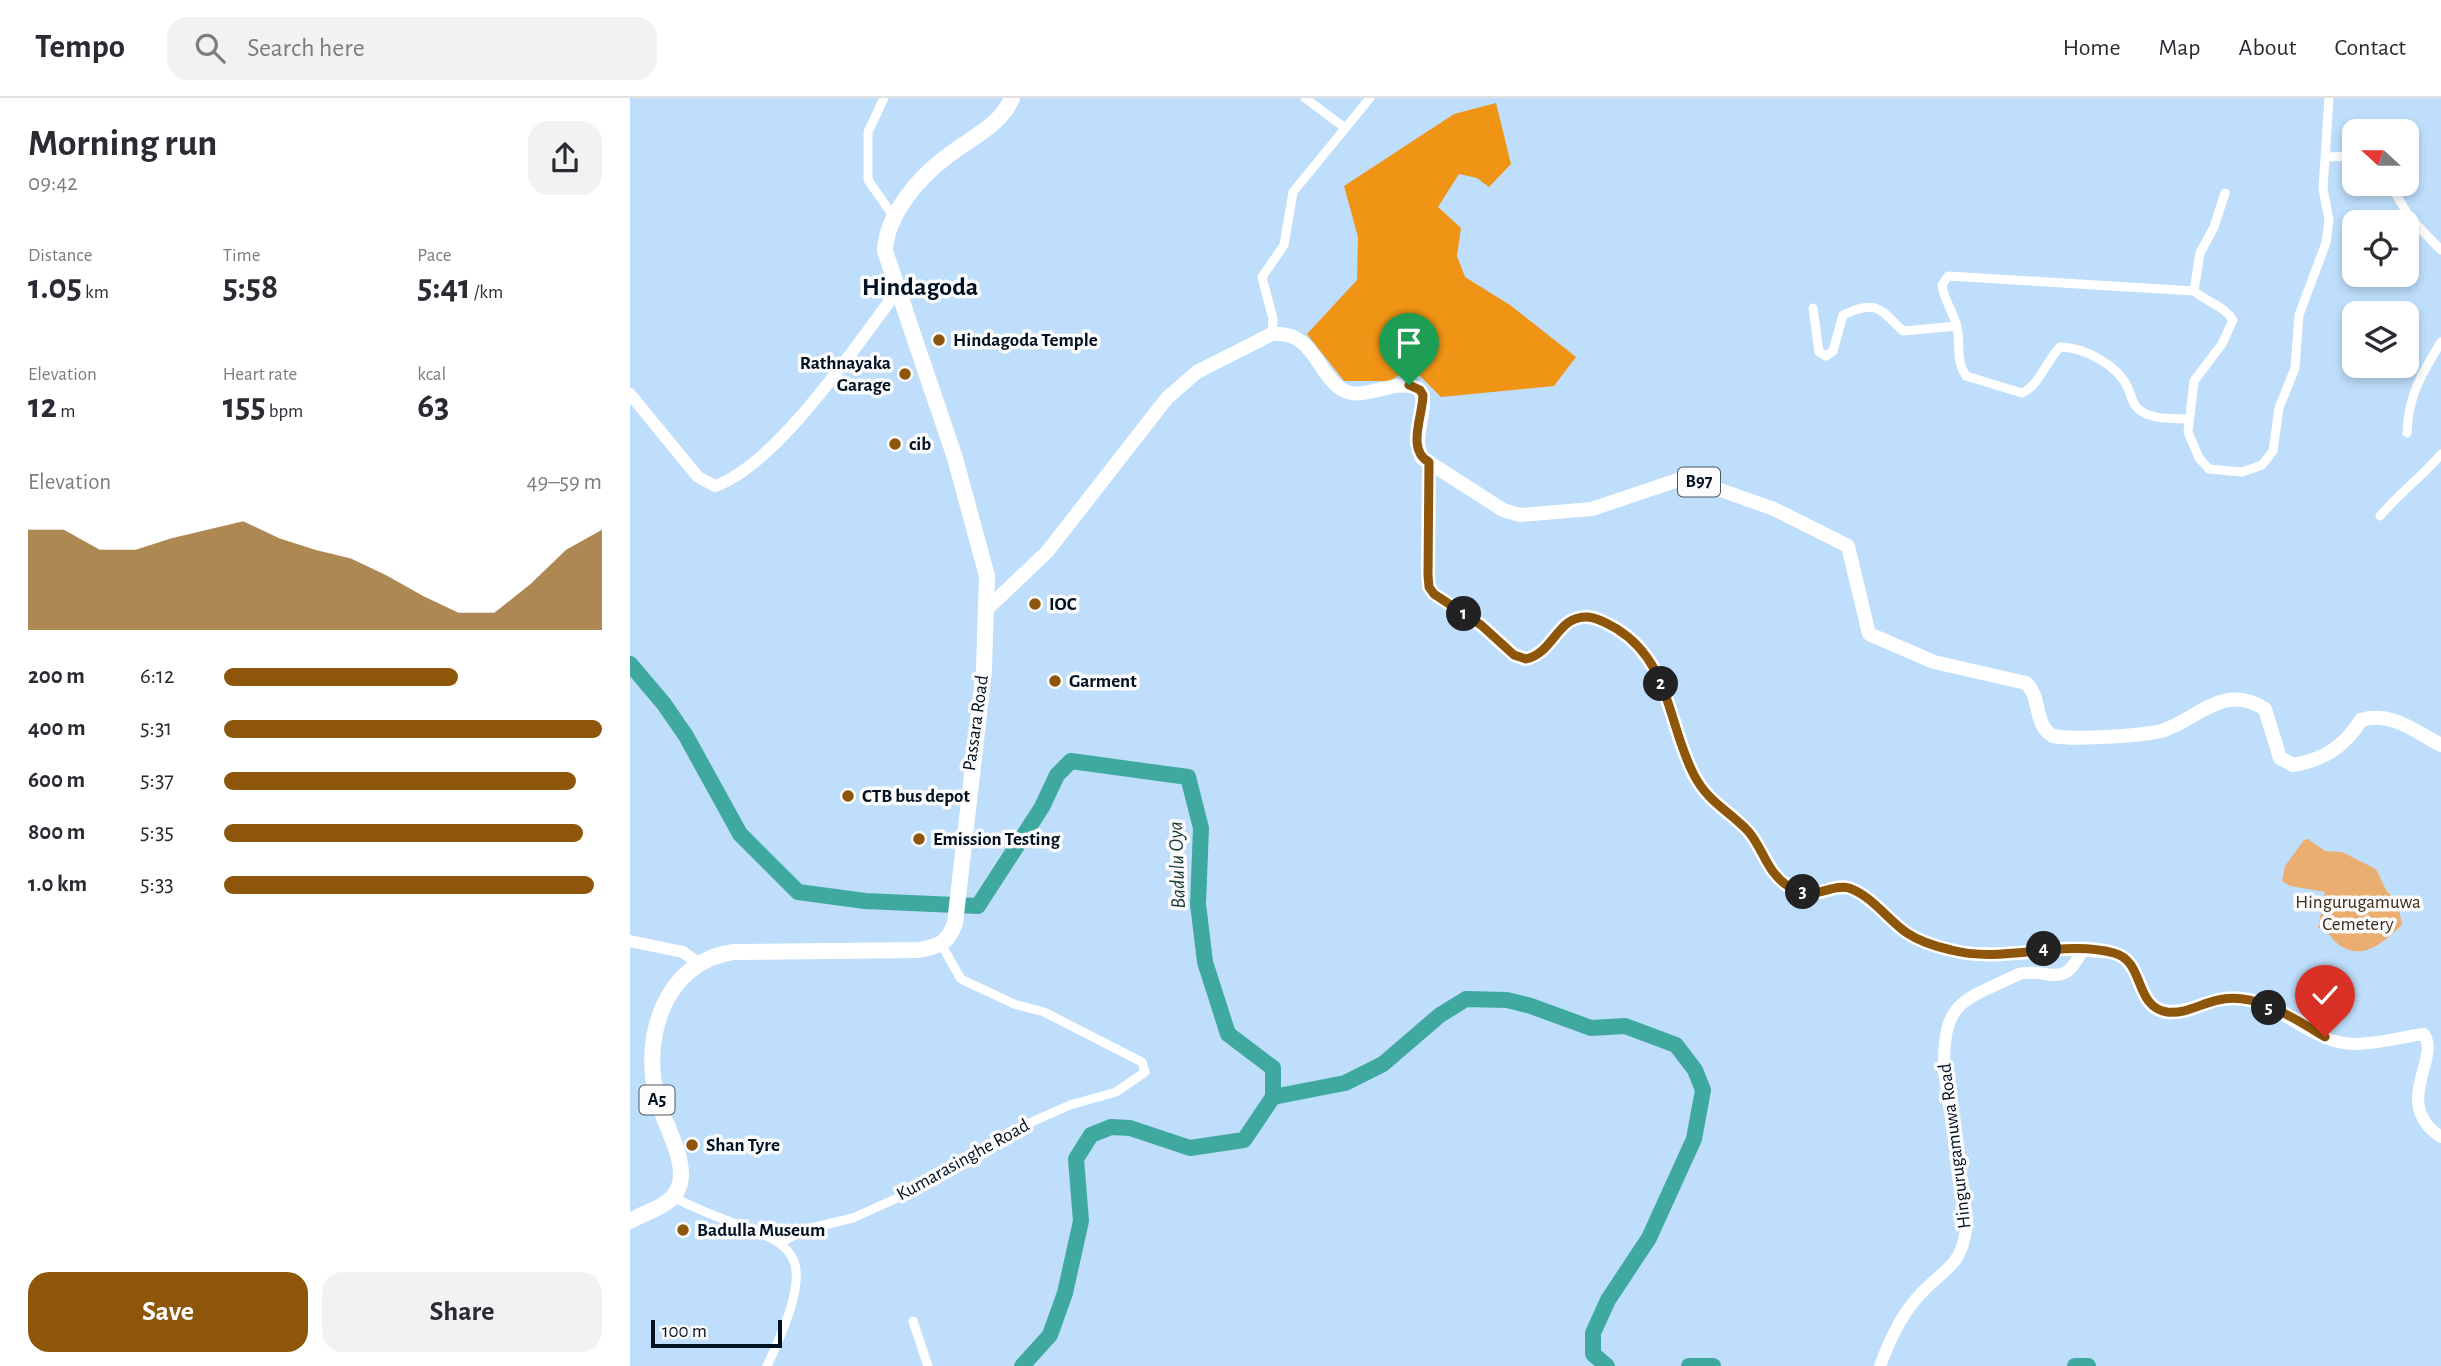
<!DOCTYPE html>
<html lang="en">
<head>
<meta charset="utf-8">
<style>
	:root { --surface:#fff; --page:#f2f2f3; --text:#2b2b33; --muted:#7c7c81; --line:#e1e1e2; --accent:#8d560a }
	body { margin:0; font-family:"Alegreya Sans",sans-serif; background:var(--page); color:var(--text); height:100vh; display:flex; flex-direction:column; font-size:26px; white-space:nowrap }
	* { box-sizing:border-box; margin:0 }
	p { font-size:23px; color:var(--muted) }
	.icon { flex:none; width:38px; height:38px; fill:none; stroke:currentColor; stroke-width:2; stroke-linecap:round; stroke-linejoin:round }
	.map { position:relative; flex:1; overflow:hidden }
	.details { display:flex; flex-direction:column; background:var(--surface); width:630px }
	.details>* { flex:none }
	.needle { width:46px; rotate:291deg }
	.buttons { position:absolute; left:1712px; top:21px; display:grid; gap:14px }
	.buttons a { display:grid; place-items:center; width:77px; height:77px; border-radius:14px; background:var(--surface); box-shadow:0 4px 10px #0003; font-size:35px }
	.scale { position:absolute; left:21px; bottom:18px; width:131px; box-sizing:border-box; padding-left:7px; border:4px solid #012; border-top:0; font-size:19px; line-height:24px; white-space:nowrap; color:#012; -webkit-text-stroke:5px #fbfbfb; paint-order:stroke }
	.pin { position:absolute; display:grid; place-items:center; width:60px; height:60px; color:#fff; margin:-72px -30px; border-radius:50% 50% 50% 0; rotate:-45deg; box-shadow:0 0 7px #0007 }
	.pin .icon { rotate:45deg }
	.km { position:absolute; width:35px; height:35px; margin:-18px; border-radius:50%; background:#222; color:#fff; font-size:19px; line-height:35px; text-align:center }
	.round { display:grid; place-items:center; flex:none; width:74px; height:74px; border-radius:21px; background:var(--page) }
	.overview { display:flex; align-items:center; justify-content:space-between; height:119px; padding:0 28px }
	h1 { font-size:38px; font-weight:700; line-height:52px }
	.stats { display:grid; grid-template-columns:repeat(3,1fr); gap:10px; height:119px; padding:7px 28px }
	.stats div { display:grid; align-content:center }
	.stats b { font-size:35px; font-weight:700 }
	.stats small { font-size:19px; font-weight:400 }
	.stats p { font-size:19px }
	.chart { height:196px; padding:14px 28px }
	.chart p { display:flex; justify-content:space-between }
	.chart svg { width:100%; height:126px; margin-top:7px; fill:var(--accent); opacity:.7 }
	.primary-button { display:flex; gap:14px; margin-top:auto; padding:14px 28px }
	.primary-button a { flex:1; height:80px; border-radius:21px; background:var(--accent); color:#fff; font-size:28px; font-weight:700; line-height:80px; text-align:center }
	.primary-button a+a { background:var(--page); color:var(--text) }
	ul { padding:0 28px; list-style:none; font-size:23px }
	li { display:grid; grid-template-columns:112px 84px 1fr; align-items:center; height:52px }
	li i { height:18px; border-radius:9px; background:var(--accent) }
	header { display:flex; align-items:center; gap:42px; box-sizing:border-box; height:98px; padding:0 35px; background:var(--surface); border-bottom:2px solid var(--line) }
	header strong { font-size:33px }
	nav { display:flex; gap:38px; margin-inline-start:auto; font-size:24px }
	.search { width:490px; height:63px; background:var(--page); display:flex; align-items:center; gap:18px; box-sizing:border-box; padding:0 24px; border-radius:21px; color:var(--muted); font-size:26px }
	main { display:flex; flex:1; min-height:0 }
	.map>svg:first-child { display:block }
</style>
</head>
<body>
<header>
<strong>Tempo</strong>
<div class="search"><svg class="icon" aria-label="search" viewBox="0 0 24 24"><circle cx="10" cy="10" r="6"/><path d="M15 15l6 6"/></svg>Search here</div>
<nav><a>Home</a><a>Map</a><a>About</a><a>Contact</a></nav>
</header>
<main>
<section class="details">
<div class="overview"><div><h1>Morning run</h1><p>09:42</p></div><a class="round"><svg class="icon" aria-label="share" viewBox="0 0 24 24"><path d="M12 15V3M7 8l5-5 5 5M5 13v7h14v-7"/></svg></a></div>
<div class="stats">
<div><p>Distance</p><b>1.05<small> km</small></b></div>
<div><p>Time</p><b>5:58</b></div>
<div><p>Pace</p><b>5:41<small> /km</small></b></div>
</div>
<div class="stats">
<div><p>Elevation</p><b>12<small> m</small></b></div>
<div><p>Heart rate</p><b>155<small> bpm</small></b></div>
<div><p>kcal</p><b>63</b></div>
</div>
<div class="chart"><p><span>Elevation</span>49–59 m</p>
<svg viewBox="0 0 160 44" preserveAspectRatio="none"><path d="M0 44V9L10 9L20 16L30 16L40 12L50 9L60 6L70 12L80 16L90 19L100 25L110 32L120 38L130 38L140 28L150 16L160 9V44z"/></svg>
</div>
<ul>
<li><b>200 m</b>6:12<i style="width:62%"></i></li>
<li><b>400 m</b>5:31<i style="width:100%"></i></li>
<li><b>600 m</b>5:37<i style="width:93%"></i></li>
<li><b>800 m</b>5:35<i style="width:95%"></i></li>
<li><b>1.0 km</b>5:33<i style="width:98%"></i></li>
</ul>
<div class="primary-button"><a>Save</a><a>Share</a></div>
</section>
<div class="map">
<svg width="1811" height="1268" viewBox="0 0 1811 1268">
	<rect width="100%" height="100%" fill="#bedefb"/>
	<path fill="#e9ae70" d="M1678 741 1695 753 1712 754 1746 771 1756 792 1768 806 1772 827C1755 843 1733 864 1709 847 1700 840 1699 832 1688 830L1695 794 1660 788 1652 783 1655 768 1674 742Z"/>
	<polygon fill="#ef9415" points="866,5 881,66 859,89 847,80 829,76 808,109 831,130 827,158 835,179 880,207 946,259 924,288 811,299 782,270 759,283 714,283 677,236 727,182 728,139 714,88 824,16"/>
	<g fill="none" stroke-linecap="round" stroke-linejoin="round">
		<g stroke="#40a99f" stroke-width="16">
			<polyline points="0,566 34,606 56,638 110,736 168,794 235,803 348,808 412,709 427,677 441,663 558,679 571,730 568,806 575,864 598,936 643,970 643,999 614,1042 560,1050 500,1030 481,1029 461,1037 446,1061 451,1123 435,1195 420,1237 392,1268"/>
			<polyline points="643,999 715,985 753,966 810,917 836,901 877,902 901,908 961,930 995,928 1046,947 1065,972 1073,992 1064,1041 1019,1140 978,1202 963,1235 963,1256 977,1268"/>
			<polyline points="1059,1268 1083,1268"/>
			<polyline points="1445,1268 1458,1268"/>
		</g>
		<g stroke="#fff" stroke-width="9">
			<polyline points="254,0 238,34 238,82 264,119"/>
			<polyline points="675,0 715,30"/>
			<polyline points="1698,59 1724,58"/>
			<polyline points="1760,86 1780,120 1811,152"/>
			<path d="M1595 95 1584 129 1570 155 1564 193C1577 204 1594 208 1603 222L1592 246 1564 283 1558 334 1569 360 1579 371 1612 374 1632 367 1643 353 1649 310 1665 270 1669 217 1696 145 1699 122 1693 91 1699 0"/>
			<path d="M1183 210 1189 254 1196 258 1203 253 1213 217C1247 202 1248 209 1273 233L1327 228"/>
			<polyline points="642,236 643,221 632,179 654,147 663,94 740,0"/>
			<path d="M1559 321C1544 320 1523 322 1511 313 1502 307 1502 299 1498 290 1488 267 1453 249 1430 249 1417 262 1408 289 1392 295L1336 278C1325 261 1331 248 1327 229 1324 215 1314 203 1312 187L1318 178 1564 193"/>
			<path d="M1777 335C1778 298 1792 275 1811 244"/>
			<path d="M1750 418C1769 395 1792 379 1811 356"/>
			<path d="M43 1099C147 1153 205 1123 137 1268"/>
			<polyline points="152,1144 173,1132 223,1120 296,1087 381,1033 440,1007 486,994 515,974 512,964 414,914 384,906 331,881 312,848"/>
			<polyline points="283,1223 298,1268"/>
		</g>
		<g stroke="#fff" stroke-width="12">
			<path d="M0 296 68 379 85 388C148 366 227 246 268 192"/>
			<path d="M799 364 798 476 799 489 804 496 851 527 884 557 896 561C925 554 927 517 958 519 969 520 978 526 987 532 1043 566 1036 627 1065 678 1081 707 1101 712 1119 735 1133 752 1138 772 1156 786 1181 806 1196 786 1217 790 1241 794 1259 825 1280 837 1292 843 1311 851 1325 853 1372 861 1420 847 1468 854 1475 855 1482 853 1488 857 1509 867 1508 891 1522 908 1553 923 1574 898 1605 900 1646 902 1675 939 1714 945 1734 949 1772 939 1794 936 1811 961 1761 1006 1811 1039"/>
			<polyline points="0,843 53,854 69,866"/>
			<path d="M1250 1268C1259 1244 1269 1221 1286 1201 1313 1169 1333 1172 1337 1123L1314 974C1313 901 1331 904 1389 876 1419 869 1433 894 1453 851"/>
		</g>
		<path stroke="#fff" stroke-width="14" d="M358 510 417 454 537 300 567 274 642 236C683 232 687 275 711 291 734 306 766 277 790 292 800 314 780 337 792 360L873 412 890 417 962 411 1051 381 1068 384 1144 411 1218 448 1239 536 1304 564 1396 585C1412 600 1403 627 1423 638 1445 642 1509 638 1531 633 1564 625 1592 583 1635 611L1650 660 1663 667C1694 662 1715 648 1731 622 1762 613 1784 633 1811 647"/>
		<path stroke="#fff" stroke-width="16" d="M0 1123C15 1114 41 1108 48 1091 60 1065 33 1025 27 1000 11 939 35 864 103 854L289 852C310 848 318 845 325 825L354 572 357 478 325 360 255 153C256 118 288 80 315 60 337 42 371 28 382 0"/>
	</g>
	<g fill="none" stroke-linecap="round" stroke-linejoin="round">
		<g stroke="#fff" stroke-width="14">
			<path id="route" d="M779 287 790 292 793 297C793 317 776 352 799 364L798 477 799 489 804 496 851 527 884 557 896 561C925 554 927 517 958 519 969 520 978 526 987 531 1041 565 1037 625 1064 677 1078 704 1098 712 1118 733 1133 750 1137 775 1158 788 1184 805 1201 785 1219 790 1242 798 1258 822 1277 835 1289 843 1308 849 1321 852 1374 866 1431 841 1484 855 1515 863 1504 909 1537 914 1556 916 1570 906 1588 902 1625 893 1665 921 1695 939"/>
		</g>
		<use href="#route" stroke="#8d560a" stroke-width="9"/>
	</g>
	<g fill="#8d560a" stroke="#fbfbfb" stroke-width="2.5">
		<circle cx="309" cy="242" r="7"/>
		<circle cx="275" cy="276" r="7"/>
		<circle cx="265" cy="346" r="7"/>
		<circle cx="405" cy="506" r="7"/>
		<circle cx="425" cy="583" r="7"/>
		<circle cx="218" cy="698" r="7"/>
		<circle cx="289" cy="741" r="7"/>
		<circle cx="62" cy="1047" r="7"/>
		<circle cx="53" cy="1132" r="7"/>
	</g>
	<g text-anchor="middle" dominant-baseline="central" stroke-width="7" stroke-linejoin="round" paint-order="stroke">
		<g fill="#fbfbfb" stroke="#4b5763" stroke-width="2">
			<rect x="1048" y="369.5" width="42" height="29" rx="5"/>
			<rect x="9.5" y="987.5" width="35" height="29" rx="5"/>
		</g>
		<g font-size="18" font-weight="bold" fill="#012">
			<text x="1069" y="384">B97</text>
			<text x="27" y="1002">A5</text>
		</g>
		<g font-size="19" font-weight="bold" fill="#012" stroke="#fbfbfb" text-anchor="start">
			<text x="323" y="242">Hindagoda Temple</text>
			<text x="261" y="265" text-anchor="end">Rathnayaka<tspan x="261" dy="22">Garage</tspan></text>
			<text x="279" y="346">cib</text>
			<text x="419" y="506">IOC</text>
			<text x="439" y="583">Garment</text>
			<text x="232" y="698">CTB bus depot</text>
			<text x="303" y="741">Emission Testing</text>
			<text x="76" y="1047">Shan Tyre</text>
			<text x="67" y="1132">Badulla Museum</text>
		</g>
		<g font-size="19" fill="#012" stroke="#fbfbfb">
			<text transform="translate(346 625) rotate(-82)">Passara Road</text>
			<text transform="translate(1325 1048) rotate(-97)">Hingurugamuwa Road</text>
			<text transform="translate(333 1062) rotate(-29)">Kumarasinghe Road</text>
		</g>
		<g font-size="19" fill="#3c2b1a" stroke="#fbfbfb">
			<text x="1728" y="804">Hingurugamuwa<tspan x="1728" dy="22">Cemetery</tspan></text>
		</g>
		<g font-size="21" font-style="italic" fill="#1b3b37" stroke="#fbfbfb">
			<text transform="translate(547 767) rotate(-92)">Badulu Oya</text>
		</g>
		<g font-size="26" font-weight="bold" fill="#012" stroke="#fbfbfb">
			<text x="290" y="189">Hindagoda</text>
		</g>
	</g>
</svg>
<div class="buttons">
<a><svg class="needle" viewBox="-14 -14 28 28"><path d="M0-13l5 13h-10z" fill="#e53935"/><path d="M0 13l5-13h-10z" fill="#7c7c81"/></svg></a>
<a><svg class="icon" aria-label="locate" viewBox="0 0 24 24"><circle cx="12" cy="12" r="6"/><path d="M12 2v4M12 18v4M2 12h4M18 12h4"/></svg></a>
<a><svg class="icon" aria-label="layers" viewBox="0 0 24 24"><path d="M12 4l9 5-9 5-9-5zM3 14l9 5 9-5"/></svg></a>
</div>
<div class="scale">100 m</div>
<div class="pin" style="left:779px;top:287px;background:#1e9e55"><svg class="icon" aria-label="arrive" viewBox="0 0 24 24"><path d="M6 21V4h12l-3 4 3 4H6"/></svg></div>
<div class="pin" style="left:1695px;top:939px;background:#d93025"><svg class="icon" aria-label="check" viewBox="0 0 24 24"><path d="M5 12l5 5 9-10"/></svg></div>
<b class="km" style="left:834px;top:516px">1</b>
<b class="km" style="left:1031px;top:586px">2</b>
<b class="km" style="left:1173px;top:794px">3</b>
<b class="km" style="left:1414px;top:851px">4</b>
<b class="km" style="left:1639px;top:910px">5</b>
</div>
</main>
</body>
</html>
